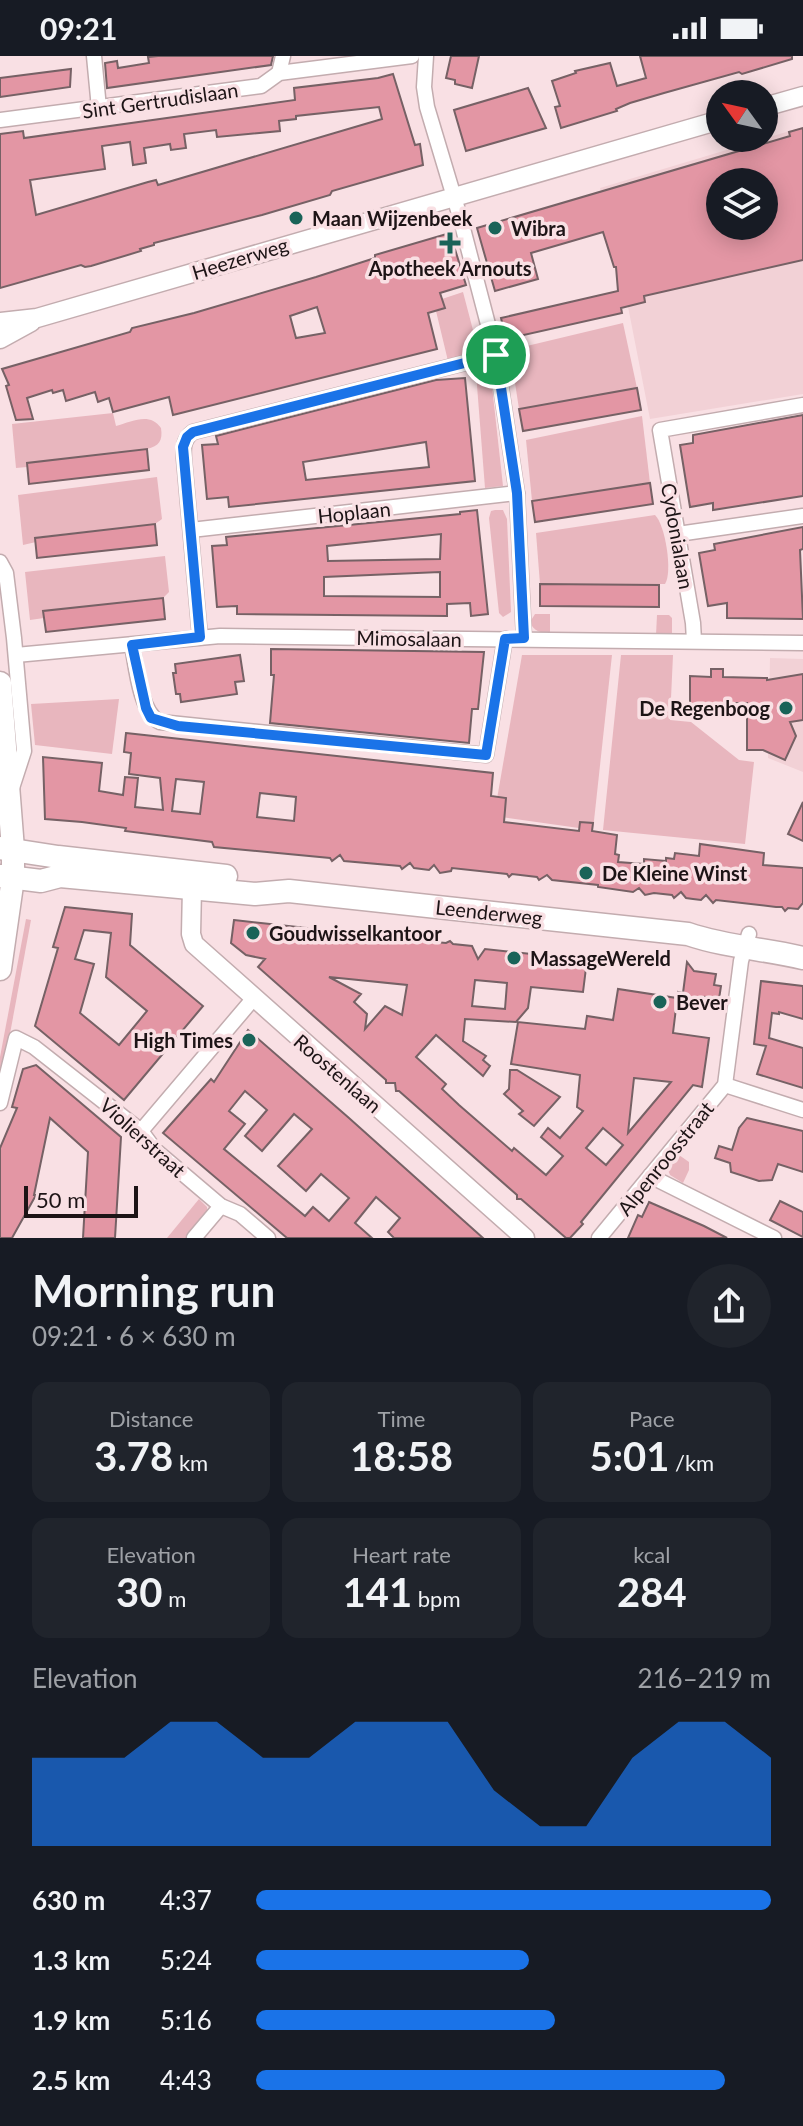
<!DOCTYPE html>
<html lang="en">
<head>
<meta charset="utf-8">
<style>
	:root { --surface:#171b24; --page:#20242c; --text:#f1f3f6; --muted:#9ea1a6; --accent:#1a73e8 }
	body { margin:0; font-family:Lato,sans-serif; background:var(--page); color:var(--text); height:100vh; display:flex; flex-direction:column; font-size:30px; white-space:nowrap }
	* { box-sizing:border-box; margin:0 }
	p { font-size:26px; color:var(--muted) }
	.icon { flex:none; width:44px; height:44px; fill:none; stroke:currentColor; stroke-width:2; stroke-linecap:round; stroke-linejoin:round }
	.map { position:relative; height:1182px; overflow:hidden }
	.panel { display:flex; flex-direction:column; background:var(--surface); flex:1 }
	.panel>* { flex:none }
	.needle { width:52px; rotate:303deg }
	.buttons { position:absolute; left:706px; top:24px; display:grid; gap:16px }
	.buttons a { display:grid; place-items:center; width:72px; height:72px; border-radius:50%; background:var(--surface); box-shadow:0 4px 20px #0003; font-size:40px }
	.scale { position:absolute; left:24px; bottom:20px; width:114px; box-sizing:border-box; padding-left:8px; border:4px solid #1d1416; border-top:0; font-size:22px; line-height:28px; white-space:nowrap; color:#1d1416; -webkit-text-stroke:6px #f9e0e4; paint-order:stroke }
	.pin { position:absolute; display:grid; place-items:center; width:68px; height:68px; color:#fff; margin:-34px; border:4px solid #fff; border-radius:50%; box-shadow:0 2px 8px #0007 }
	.round { display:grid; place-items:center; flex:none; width:84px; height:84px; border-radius:42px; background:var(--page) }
	.summary { display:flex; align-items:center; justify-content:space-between; height:136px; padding:0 32px }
	h1 { font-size:44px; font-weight:700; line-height:60px }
	.stats { display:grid; grid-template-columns:repeat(3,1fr); gap:12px; height:136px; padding:8px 32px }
	.stats div { display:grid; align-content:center; border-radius:16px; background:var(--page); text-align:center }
	.stats b { font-size:40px; font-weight:700 }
	.stats small { font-size:22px; font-weight:400 }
	.stats p { font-size:22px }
	.chart { height:224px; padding:16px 32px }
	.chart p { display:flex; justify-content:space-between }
	.chart svg { width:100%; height:144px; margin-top:8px; fill:var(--accent); opacity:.7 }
	ul { padding:0 32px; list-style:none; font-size:26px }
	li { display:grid; grid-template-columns:128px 96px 1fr; align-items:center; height:60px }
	li i { height:20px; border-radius:10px; background:var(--accent) }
	.status { display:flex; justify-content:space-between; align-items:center; height:56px; padding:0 40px; background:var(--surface); direction:ltr }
	.status svg { height:22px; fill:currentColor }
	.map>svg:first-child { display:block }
</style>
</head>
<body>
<div class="status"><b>09:21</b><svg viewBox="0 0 49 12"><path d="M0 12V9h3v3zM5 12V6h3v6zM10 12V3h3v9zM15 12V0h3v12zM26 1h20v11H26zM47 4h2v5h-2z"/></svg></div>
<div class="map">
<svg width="803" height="1182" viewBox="0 0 803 1182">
	<rect width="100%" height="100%" fill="#f9e0e4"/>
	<g fill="#f2d1d6" fill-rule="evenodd">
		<path d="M803 71V338L650 363 623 225 600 132ZM720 126H764V170H720Z"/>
		<polygon points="770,602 803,603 803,716 768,702"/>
	</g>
	<g fill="#e8b6be">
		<polygon points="463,236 479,297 448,305 436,255 445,252 442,243"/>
		<polygon points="623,267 637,332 519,353 510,294"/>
		<polygon points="490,312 503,430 485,432 476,317"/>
		<path d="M113 357 116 370C133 365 150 356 161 372 163 385 159 390 147 393L27 407V411L16 412 12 368Z"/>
		<polygon points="642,360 650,427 532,445 526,384"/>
		<polygon points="157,421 162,463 155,468 36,481 36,486 23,489 18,439"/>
		<polygon points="495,454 503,454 507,463 511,556 503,561 499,557 489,462 491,455"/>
		<path d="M655 459C665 468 673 516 665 528H540L536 477Z"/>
		<polygon points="165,500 169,536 163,542 43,556 44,562 30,564 25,516"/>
		<path d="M535 558H550V577C541 577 533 575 530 566Z"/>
		<polygon points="657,559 669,559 672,562 672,579 656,579"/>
		<polygon points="522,599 612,599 593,774 494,760"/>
		<polygon points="621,599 673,599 670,664 691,666 739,704 754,706 745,788 603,774"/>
		<polygon points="119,643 112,698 35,689 31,648"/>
		<polygon points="26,863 31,864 0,1032 0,1001"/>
		<polygon points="679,1099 689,1106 689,1114 683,1127 670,1119 668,1114"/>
		<polygon points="199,1143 207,1151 207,1155 187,1182 167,1182"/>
	</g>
	<g fill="#e396a4" stroke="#766165" stroke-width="2" fill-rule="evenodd">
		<polygon points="158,0 273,0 271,9 107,32 105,7 117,5 118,12 149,7 148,1"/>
		<polygon points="451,0 479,0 472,32 455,28 455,24 446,22"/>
		<polygon points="640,0 792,0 792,3 742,18 739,16 664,37 630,47 616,53 617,55 561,72 555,51 560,50 552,25 576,17 575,15 610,7 617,30 646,22"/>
		<polygon points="71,13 70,31 0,41 0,22"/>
		<path d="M393 18 415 89 420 88 423 109 332 135 330 139 262 159 154 187V189L140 193 141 195 91 210 85 211 81 209 0 232V78L23 75 24 82 295 44 294 32 378 22ZM379 51 382 63 158 129 156 124 148 126 36 159 30 124 105 113 102 90 130 86 133 109 146 107 144 92 170 88 171 94 186 92 184 78 216 74 217 81 280 75 279 65 296 63V60Z"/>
		<polygon points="528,32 546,72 466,95 454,54"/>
		<path d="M803 72V204L644 240 645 246 621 252 622 257 506 283 501 262 618 235 616 211H614L603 176 531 197 538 223 495 235 477 172 790 80 789 76ZM720 126H764V170H720Z"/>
		<path d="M450 177 466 229 440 237 445 252 428 257 437 293 173 359 169 341 113 356 109 342 98 346 95 336 66 345 63 334 53 337 52 334 27 342 33 363 16 364 6 330 9 329 2 313 130 276 132 272 194 257 316 221 375 202V199ZM317 251 325 277 296 282 290 260Z"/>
		<path d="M465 322 475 425 229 451 228 441 207 443 202 389 218 388 216 380 436 324ZM426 386 429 411 306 424 303 406Z"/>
		<polygon points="637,332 641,354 523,375 519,353"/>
		<polygon points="803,359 803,440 713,454 713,447 690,451 680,389 693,387 693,379"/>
		<polygon points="147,393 149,414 29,428 27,407"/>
		<polygon points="650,427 653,448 535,466 532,445"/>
		<path d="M477 454 488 558 471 560 470 547 447 548V560L237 558V550L217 551 212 490 227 489 226 481 460 458V456ZM441 478 440 503 328 505 327 490ZM440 516V541L324 540V521Z"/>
		<polygon points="155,468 157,489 37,502 35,482"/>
		<polygon points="803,471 803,493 800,494 803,563 727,562 727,547 708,550 699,497 715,494 714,488"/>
		<polygon points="540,528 659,529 659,551 540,550"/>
		<polygon points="163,542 165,563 46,576 43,555"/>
		<polygon points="271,593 484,596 478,653 472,653 469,687 270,667 274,619 271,619"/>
		<polygon points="240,599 244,625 235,626 237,638 181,646 180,638 176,638 173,617 176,617 175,608"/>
		<polygon points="711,613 723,613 723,621 767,622 767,624 803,618 803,664 790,666 796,680 785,704 763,694 747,694 747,647 723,647 722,657 690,657 690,620 711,621"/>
		<path d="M126 677 493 717 491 740 506 742 504 766 579 775 580 766 593 767 592 775 617 779 615 798 619 799 618 806 644 808V803L666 805V802L674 803 675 797 699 800 700 788 764 797 763 809 803 812V847L798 853 788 852 785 855 782 851H776L716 844 713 847 706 839 701 844 693 843 686 842 681 836 674 842 672 839 654 837 645 839 639 832 633 836 598 831V829L552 824 547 819 539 824 537 821 512 818 509 821 507 818 452 812 451 815 440 817 434 809 429 814 414 812 410 807 402 813 400 810 344 805 340 799 332 805 330 802 214 791 212 786 125 775 126 772 82 766 45 763 43 701 102 707 99 735 123 739 125 721 138 722 135 751 163 754 160 722 129 718 131 697 124 696ZM176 723 204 726 200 758 172 755ZM260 737 296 741 294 765 257 761Z"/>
		<polygon points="803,746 803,785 788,778"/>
		<path d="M65 851 132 858 130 889 203 950 124 1044 35 970 58 892 53 891ZM84 874 111 877 106 921 147 955 119 989 80 957 94 908 75 903Z"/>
		<path d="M234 864 408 883 429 885 432 882 435 886 446 887 450 885 453 888 472 890 478 903 485 893 587 904 583 936 531 931 528 952 516 966 465 963 463 985 486 1000 483 1004 490 1010 483 1020 436 979 416 1001 446 1028 442 1033 459 1049 512 1095 514 1092 546 1119 563 1100 541 1081 548 1072 560 1082 583 1055 577 1051 580 1019 511 1008 518 966 585 973 587 960 613 964 618 933 677 942 678 936 683 937 687 906 694 915 716 918 714 929 721 930 719 943 705 941 704 954 676 952 673 977 709 982 702 1031 693 1029 581 1166 583 1168 570 1182H566L521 1143H517V1139L399 1035H396L395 1027H386V1024L258 911 265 903 246 899 231 887ZM329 921 407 929 402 959 385 950 365 973 367 958 354 946 361 938ZM475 924 507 927 505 953 472 950ZM634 1022 671 1026 628 1077ZM603 1072 623 1089 606 1109 586 1092Z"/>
		<polygon points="761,925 803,930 803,963 779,956 779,958 772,957 769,982 803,992 803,1032 757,1018 766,990 754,988"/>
		<path d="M248 974 349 1062 483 1182H394L388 1176 400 1162 376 1141 355 1167 372 1182H287L163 1077 211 1023 214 1026ZM245 1035 267 1054 245 1080 262 1095 294 1058 312 1073 278 1110 306 1135 321 1118 349 1142 329 1165 313 1151 305 1160 224 1093 245 1068 229 1055Z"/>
		<polygon points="36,1009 121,1081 115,1182 83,1182 88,1096 50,1062 34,1139 36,1139 12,1182 0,1182 0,1092 17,1052 12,1051 23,1013"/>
		<polygon points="510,1014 517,1014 560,1041 534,1070 519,1058 523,1055 504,1038 509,1033"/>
		<polygon points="747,1062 803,1075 803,1116 778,1108 772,1124 759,1125 731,1116 730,1107 715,1102 719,1090 732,1094 739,1072"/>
		<polygon points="780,1145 803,1156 803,1181 770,1164"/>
		<polygon points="649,1146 704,1170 727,1182 628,1182 638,1159 642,1161"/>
	</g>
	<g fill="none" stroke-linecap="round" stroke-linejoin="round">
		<g stroke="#c3acaf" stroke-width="17">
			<g id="minor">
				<polyline points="94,0 99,52"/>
				<polyline points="426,0 424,31 427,51 460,161 496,299 517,437 524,582"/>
				<polyline points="279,17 283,0"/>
				<polyline points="0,64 261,30 279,17 412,0"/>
				<polyline points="191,474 517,437"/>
				<polyline points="678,478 803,460"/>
				<polyline points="0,506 6,517 14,582 24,695 12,732"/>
				<path d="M200 581 185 414C184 400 180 385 193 376L496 299"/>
				<polyline points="694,585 693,567 660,374 803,349"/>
				<path d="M132 589C136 610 140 657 160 666L486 699 505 583"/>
				<polyline points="16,599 220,580 803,587"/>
				<polyline points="725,1029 803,1054"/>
				<polyline points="0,1047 16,982 34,991 141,1075 155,1094 221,1150 240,1158 268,1182"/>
				<polyline points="141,1075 253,943"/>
				<polyline points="650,1120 774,1182"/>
				<polyline points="194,1182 221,1150"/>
				<polyline points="599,1182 725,1029 741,905 749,878"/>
			</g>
		</g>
		<g stroke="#c3acaf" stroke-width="21">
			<g id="tertiary">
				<polyline points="764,51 803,40"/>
				<polyline points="0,266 37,262 720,64"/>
				<polyline points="0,283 31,266"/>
				<polyline points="192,832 191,878 194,888 525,1182"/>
			</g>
		</g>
		<g stroke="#c3acaf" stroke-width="25">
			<g id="primary">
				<polyline points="0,627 13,793 13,822 0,913"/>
				<polyline points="0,792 58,801 226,820"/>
				<path d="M0 820 41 825 60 820 255 838 289 835 688 878C726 891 765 893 803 902"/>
			</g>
		</g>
		<use href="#minor" stroke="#fff" stroke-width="14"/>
		<use href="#tertiary" stroke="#fff" stroke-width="18"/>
		<use href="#primary" stroke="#fff" stroke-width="22"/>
	</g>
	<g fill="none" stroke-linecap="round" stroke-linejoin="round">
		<g stroke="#fff" stroke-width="16">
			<polygon id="route" points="496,299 517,437 524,582 505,583 486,699 178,670 151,662 146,652 132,589 200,581 183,391 187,381 193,376"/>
		</g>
		<use href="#route" stroke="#1a73e8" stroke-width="10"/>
	</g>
	<g fill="#1a6358" stroke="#f9e0e4" stroke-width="3">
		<circle cx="296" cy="162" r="8"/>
		<circle cx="495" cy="172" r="8"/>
		<path d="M446 175h8v8h8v8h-8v8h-8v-8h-8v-8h8z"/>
		<circle cx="786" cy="652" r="8"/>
		<circle cx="586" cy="817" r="8"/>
		<circle cx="253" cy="877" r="8"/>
		<circle cx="514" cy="902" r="8"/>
		<circle cx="660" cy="946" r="8"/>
		<circle cx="249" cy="984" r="8"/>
	</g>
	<g text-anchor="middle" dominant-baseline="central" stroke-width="7" stroke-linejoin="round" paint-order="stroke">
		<g font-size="20" fill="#1d1416" stroke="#f9e0e4">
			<text transform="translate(160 44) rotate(-8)">Sint Gertrudislaan</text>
			<text transform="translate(240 202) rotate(-17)">Heezerweg</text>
			<text transform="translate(354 456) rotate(-6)">Hoplaan</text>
			<text transform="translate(678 480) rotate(80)">Cydonialaan</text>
			<text transform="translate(409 582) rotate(1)">Mimosalaan</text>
			<text transform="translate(489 856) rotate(6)">Leenderweg</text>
			<text transform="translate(338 1017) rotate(41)">Roostenlaan</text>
			<text transform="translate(143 1081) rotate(42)">Violierstraat</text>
			<text transform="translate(665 1102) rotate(-51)">Alpenroosstraat</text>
		</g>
		<g font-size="20" font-weight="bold" fill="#1d1416" stroke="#f9e0e4" text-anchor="start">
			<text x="312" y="162">Maan Wijzenbeek</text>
			<text x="511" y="172">Wibra</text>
			<text x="450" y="212" text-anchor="middle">Apotheek Arnouts</text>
			<text x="770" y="652" text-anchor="end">De Regenboog</text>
			<text x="602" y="817">De Kleine Winst</text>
			<text x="269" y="877">Goudwisselkantoor</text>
			<text x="530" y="902">MassageWereld</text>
			<text x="676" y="946">Bever</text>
			<text x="233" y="984" text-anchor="end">High Times</text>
		</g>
	</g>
</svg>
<div class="buttons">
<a><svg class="needle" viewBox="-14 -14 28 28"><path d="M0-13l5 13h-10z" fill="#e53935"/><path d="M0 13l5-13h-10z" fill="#9ea1a6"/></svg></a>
<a><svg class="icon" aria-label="layers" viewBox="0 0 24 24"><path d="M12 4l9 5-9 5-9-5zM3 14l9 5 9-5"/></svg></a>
</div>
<div class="scale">50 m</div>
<div class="pin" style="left:496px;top:299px;background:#1e9e55"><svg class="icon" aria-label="arrive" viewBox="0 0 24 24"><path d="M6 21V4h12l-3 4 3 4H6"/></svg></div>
</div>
<section class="panel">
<div class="summary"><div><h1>Morning run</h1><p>09:21 · 6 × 630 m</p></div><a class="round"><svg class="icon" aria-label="share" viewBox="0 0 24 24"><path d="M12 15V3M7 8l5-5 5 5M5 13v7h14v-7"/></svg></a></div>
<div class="stats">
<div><p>Distance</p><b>3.78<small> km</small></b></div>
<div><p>Time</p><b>18:58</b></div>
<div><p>Pace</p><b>5:01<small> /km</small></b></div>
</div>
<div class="stats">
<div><p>Elevation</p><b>30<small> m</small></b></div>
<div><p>Heart rate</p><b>141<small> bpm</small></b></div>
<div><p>kcal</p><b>284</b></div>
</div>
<div class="chart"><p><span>Elevation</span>216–219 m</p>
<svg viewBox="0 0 160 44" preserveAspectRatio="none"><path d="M0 44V17L10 17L20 17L30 6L40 6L50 17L60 17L70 6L80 6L90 6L100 27L110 38L120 38L130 17L140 6L150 6L160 17V44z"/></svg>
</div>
<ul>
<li><b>630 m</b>4:37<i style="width:100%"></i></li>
<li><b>1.3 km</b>5:24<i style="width:53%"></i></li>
<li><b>1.9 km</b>5:16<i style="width:58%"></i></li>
<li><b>2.5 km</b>4:43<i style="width:91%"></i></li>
</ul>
</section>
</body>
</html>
